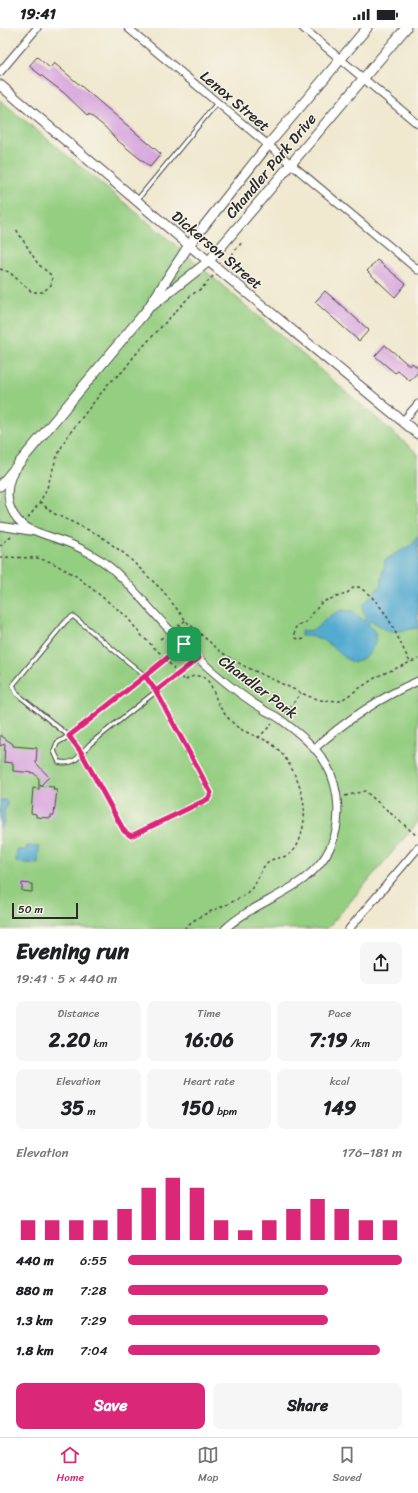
<!DOCTYPE html>
<html lang="en">
<head>
<meta charset="utf-8">
<style>
	:root { --surface:#fff; --page:#f6f6f6; --text:#202124; --muted:#757577; --line:#e0e0e0; --accent:#db2777 }
	body { margin:0; font-family:Sriracha,sans-serif; background:var(--page); color:var(--text); height:100vh; display:flex; flex-direction:column; font-size:15px; white-space:nowrap }
	* { box-sizing:border-box; margin:0 }
	p { font-size:13px; color:var(--muted) }
	.icon { flex:none; width:22px; height:22px; fill:none; stroke:currentColor; stroke-width:2; stroke-linecap:round; stroke-linejoin:round }
	.map { position:relative; height:901px; overflow:hidden }
	.sheet { display:flex; flex-direction:column; background:var(--surface); flex:1 }
	.sheet>* { flex:none }
	.scale { position:absolute; left:12px; bottom:10px; width:66px; box-sizing:border-box; padding-left:4px; border:2px solid #2b2b2b; border-top:0; font-size:11px; line-height:14px; white-space:nowrap; color:#2b2b2b; -webkit-text-stroke:3px #f7f3e8; paint-order:stroke }
	.pin { position:absolute; display:grid; place-items:center; width:34px; height:34px; color:#fff; margin:-17px; border-radius:8px; box-shadow:0 2px 6px #0006 }
	.round { display:grid; place-items:center; flex:none; width:42px; height:42px; border-radius:8px; background:var(--page) }
	.summary { display:flex; align-items:center; justify-content:space-between; height:68px; padding:0 16px }
	h1 { font-size:22px; font-weight:700; line-height:30px }
	.figures { display:grid; grid-template-columns:repeat(3,1fr); gap:6px; height:68px; padding:4px 16px }
	.figures div { display:grid; align-content:center; border-radius:8px; background:var(--page); text-align:center }
	.figures b { font-size:20px; font-weight:700 }
	.figures small { font-size:11px; font-weight:400 }
	.figures p { font-size:11px }
	.chart { height:112px; padding:8px 16px }
	.chart p { display:flex; justify-content:space-between }
	.chart svg { width:100%; height:72px; margin-top:4px; stroke:var(--accent); stroke-width:6 }
	.action { display:flex; gap:8px; margin-top:auto; padding:8px 16px }
	.action a { flex:1; height:46px; border-radius:8px; background:var(--accent); color:#fff; font-size:16px; font-weight:700; line-height:46px; text-align:center }
	.action a+a { background:var(--page); color:var(--text) }
	ul { padding:0 16px; list-style:none; font-size:13px }
	li { display:grid; grid-template-columns:64px 48px 1fr; align-items:center; height:30px }
	li i { height:10px; border-radius:5px; background:var(--accent) }
	.status { display:flex; justify-content:space-between; align-items:center; height:28px; padding:0 20px; background:var(--surface); direction:ltr }
	.status svg { height:11px; fill:currentColor }
	.menu { display:flex; justify-content:space-around; align-items:center; height:56px; border-top:1px solid var(--line); background:var(--surface); font-size:11px; color:var(--muted) }
	.menu a { display:grid; justify-items:center; gap:2px }
	.menu .active { color:var(--accent) }
	.map>svg:first-child { display:block }
</style>
</head>
<body>
<div class="status"><b>19:41</b><svg viewBox="0 0 49 12"><path d="M0 12V9h3v3zM5 12V6h3v6zM10 12V3h3v9zM15 12V0h3v12zM26 1h20v11H26zM47 4h2v5h-2z"/></svg></div>
<div class="map">
<svg width="418" height="901" viewBox="0 0 418 901">
	<rect width="100%" height="100%" fill="#f7f3e8"/>
	<filter id="ink" filterUnits="userSpaceOnUse"><feTurbulence type="fractalNoise" baseFrequency=".025" numOctaves="2"/><feDisplacementMap in="SourceGraphic" scale="8" xChannelSelector="R" yChannelSelector="G"/><feConvolveMatrix kernelMatrix="1 2 1 2 8 2 1 2 1" color-interpolation-filters="sRGB"/></filter>
	<filter id="wash" filterUnits="userSpaceOnUse"><feTurbulence type="fractalNoise" baseFrequency=".012" numOctaves="4" result="noise"/><feDisplacementMap in="SourceGraphic" scale="16" xChannelSelector="R" yChannelSelector="G"/><feGaussianBlur stdDeviation="0.9" result="paint"/><feColorMatrix in="noise" values="0 0 0 0 0 0 0 0 0 0 0 0 0 0 0 0 0 1.4 0 .05"/><feComposite in="paint" operator="in"/></filter>
	<g filter="url(#wash)">
		<rect width="100%" height="100%" fill="#f0e8cf"/>
		<polygon fill="#94ce81" stroke="#607c56" points="0,72 173,215 418,426 418,794 327,901 0,901"/>
		<g fill="#53abd0" stroke="#3f6b7e">
			<path d="M418 508V600L390 604 371 593 368 596 376 605C377 620 367 629 354 635 332 624 330 607 301 608V603L314 602 331 587 342 582 352 583 365 593 367 589 363 585 362 578 381 557 385 532 413 516Z"/>
			<polygon points="0,772 5,772 8,776 4,783 4,794 0,801"/>
			<polygon points="27,818 39,819 38,836 16,834 17,822 26,822"/>
		</g>
		<g id="blocks">
			<g fill="#d8a8df">
				<polygon points="37,29 50,40 54,35 161,126 150,139 117,112 105,99 89,86 88,88 64,65 29,38"/>
				<polygon points="377,232 406,256 395,269 367,243"/>
				<polygon points="325,263 369,302 359,313 315,274"/>
				<polygon points="385,317 410,338 412,335 418,340 418,344 410,353 398,343 395,345 375,328"/>
				<polygon points="0,707 13,716 13,718 37,720 36,735 49,749 40,758 54,759 53,762 57,762 54,787 51,787 51,790 36,789 36,786 31,785 33,760 39,761 39,751 34,745 13,743 13,735 4,734 5,716 0,718"/>
				<polygon points="22,855 32,856 32,864 22,863"/>
			</g>
		</g>
	</g>
	<g filter="url(#ink)">
		<use href="#blocks" fill-opacity="0" stroke="#494744" stroke-width="1"/>
		<g fill="none" stroke-linecap="round" stroke-linejoin="round">
			<g stroke="#494744" stroke-width="5.5">
				<g id="service">
					<polyline points="137,172 217,75"/>
					<polygon points="73,588 145,648 156,663 211,765 208,771 131,808 124,803 81,725 69,708 17,666 13,657 66,593"/>
					<path d="M184 616 69 708 57 715 54 723 59 734C76 738 79 727 90 716L198 630"/>
				</g>
			</g>
			<g stroke="#494744" stroke-width="9">
				<g id="minor">
					<polyline points="128,0 418,242"/>
					<polyline points="303,0 418,96"/>
					<polyline points="0,44 37,0"/>
					<polyline points="403,393 418,376"/>
					<path d="M13 445C6 461 6 478 18 492 28 503 44 506 57 511 73 516 89 524 102 533 127 551 145 576 166 598 194 628 227 659 263 681 268 685 275 687 280 691 296 703 316 718 326 736 340 760 342 795 330 820 309 863 258 870 225 901"/>
					<polyline points="0,498 30,503"/>
					<path d="M314 721C345 693 379 670 418 653"/>
					<polyline points="349,901 418,820"/>
				</g>
			</g>
			<g stroke="#494744" stroke-width="11">
				<g id="tertiary">
					<polyline points="0,57 189,217 418,406"/>
					<polyline points="153,277 209,233 406,0"/>
					<polyline points="0,458 147,282 189,217 268,117 367,0"/>
				</g>
			</g>
			<g stroke="#494744" stroke-width="1.5" stroke-dasharray="3 3" stroke-linecap="butt">
				<polyline points="224,236 243,213"/>
				<polyline points="0,241 9,244 32,264 43,264 51,257 52,252 51,247 38,236 16,201"/>
				<polyline points="40,474 53,485 99,507 126,527 163,563 187,594 221,624 242,637 308,668 320,672 340,673 378,648 418,631"/>
				<polyline points="28,490 40,474 47,460 56,431 66,410 108,356 123,343 135,327 190,268 202,260 213,248"/>
				<polyline points="0,518 12,507"/>
				<polyline points="0,529 37,530 51,534 76,548 126,588 142,608 161,626"/>
				<polyline points="178,598 186,592"/>
				<polyline points="160,611 165,608"/>
				<path d="M304 611 300 612 296 610 294 602 298 597 306 594 321 575 327 572 346 566 353 560 359 559C387 577 395 606 410 634"/>
				<polyline points="169,635 174,641"/>
				<path d="M182 649 185 653C191 647 201 646 207 652 213 658 215 670 219 677 222 683 227 689 232 694 242 705 256 707 269 714 290 727 307 767 304 791 303 803 299 823 286 828 281 830 274 830 269 833 260 840 259 853 251 861 232 880 202 881 184 901"/>
				<polyline points="286,685 301,665"/>
				<polyline points="258,710 272,696"/>
				<polyline points="345,768 365,763 417,808"/>
			</g>
			<use href="#service" stroke="#fff" stroke-width="3.5"/>
			<use href="#minor" stroke="#fff" stroke-width="7"/>
			<use href="#tertiary" stroke="#fff" stroke-width="9"/>
		</g>
	</g>
	<g fill="none" stroke-linecap="round" stroke-linejoin="round" filter="url(#ink)">
		<g stroke="#fff" stroke-width="8">
			<polyline id="route" points="184,616 145,648 156,663 211,765 208,771 131,808 124,803 81,724 69,708 145,648 156,663 199,630 184,616"/>
		</g>
		<use href="#route" stroke="#db2777" stroke-width="5"/>
	</g>
	<g text-anchor="middle" dominant-baseline="central" stroke-width="3" stroke-linejoin="round" paint-order="stroke">
		<g font-size="15" fill="#2b2b2b" stroke="#f7f3e8">
			<text transform="translate(235 73) rotate(40)">Lenox Street</text>
			<text transform="translate(271 138) rotate(-50)">Chandler Park Drive</text>
			<text transform="translate(217 222) rotate(40)">Dickerson Street</text>
			<text transform="translate(258 659) rotate(37)">Chandler Park</text>
		</g>
	</g>
</svg>
<div class="scale">50 m</div>
<div class="pin" style="left:184px;top:616px;background:#1e9e55"><svg class="icon" aria-label="arrive" viewBox="0 0 24 24"><path d="M6 21V4h12l-3 4 3 4H6"/></svg></div>
</div>
<section class="sheet">
<div class="summary"><div><h1>Evening run</h1><p>19:41 · 5 × 440 m</p></div><a class="round"><svg class="icon" aria-label="share" viewBox="0 0 24 24"><path d="M12 15V3M7 8l5-5 5 5M5 13v7h14v-7"/></svg></a></div>
<div class="figures">
<div><p>Distance</p><b>2.20<small> km</small></b></div>
<div><p>Time</p><b>16:06</b></div>
<div><p>Pace</p><b>7:19<small> /km</small></b></div>
</div>
<div class="figures">
<div><p>Elevation</p><b>35<small> m</small></b></div>
<div><p>Heart rate</p><b>150<small> bpm</small></b></div>
<div><p>kcal</p><b>149</b></div>
</div>
<div class="chart"><p><span>Elevation</span>176–181 m</p>
<svg viewBox="0 0 160 44" preserveAspectRatio="none"><path d="M5 44V32M15 44V32M25 44V32M35 44V32M45 44V25M55 44V12M65 44V6M75 44V12M85 44V32M95 44V38M105 44V32M115 44V25M125 44V19M135 44V25M145 44V32M155 44V32"/></svg>
</div>
<ul>
<li><b>440 m</b>6:55<i style="width:100%"></i></li>
<li><b>880 m</b>7:28<i style="width:73%"></i></li>
<li><b>1.3 km</b>7:29<i style="width:73%"></i></li>
<li><b>1.8 km</b>7:04<i style="width:92%"></i></li>
</ul>
<div class="action"><a>Save</a><a>Share</a></div>
</section>
<nav class="menu">
<a class="active"><svg class="icon" aria-label="home" viewBox="0 0 24 24"><path d="M3 11l9-7 9 7M6 9v11h12V9"/></svg>Home</a>
<a><svg class="icon" aria-label="map" viewBox="0 0 24 24"><path d="M3 6l6-2 6 2 6-2v14l-6 2-6-2-6 2zM9 4v14M15 6v14"/></svg>Map</a>
<a><svg class="icon" aria-label="saved" viewBox="0 0 24 24"><path d="M7 4h10v16l-5-4-5 4z"/></svg>Saved</a>
</nav>
</body>
</html>
